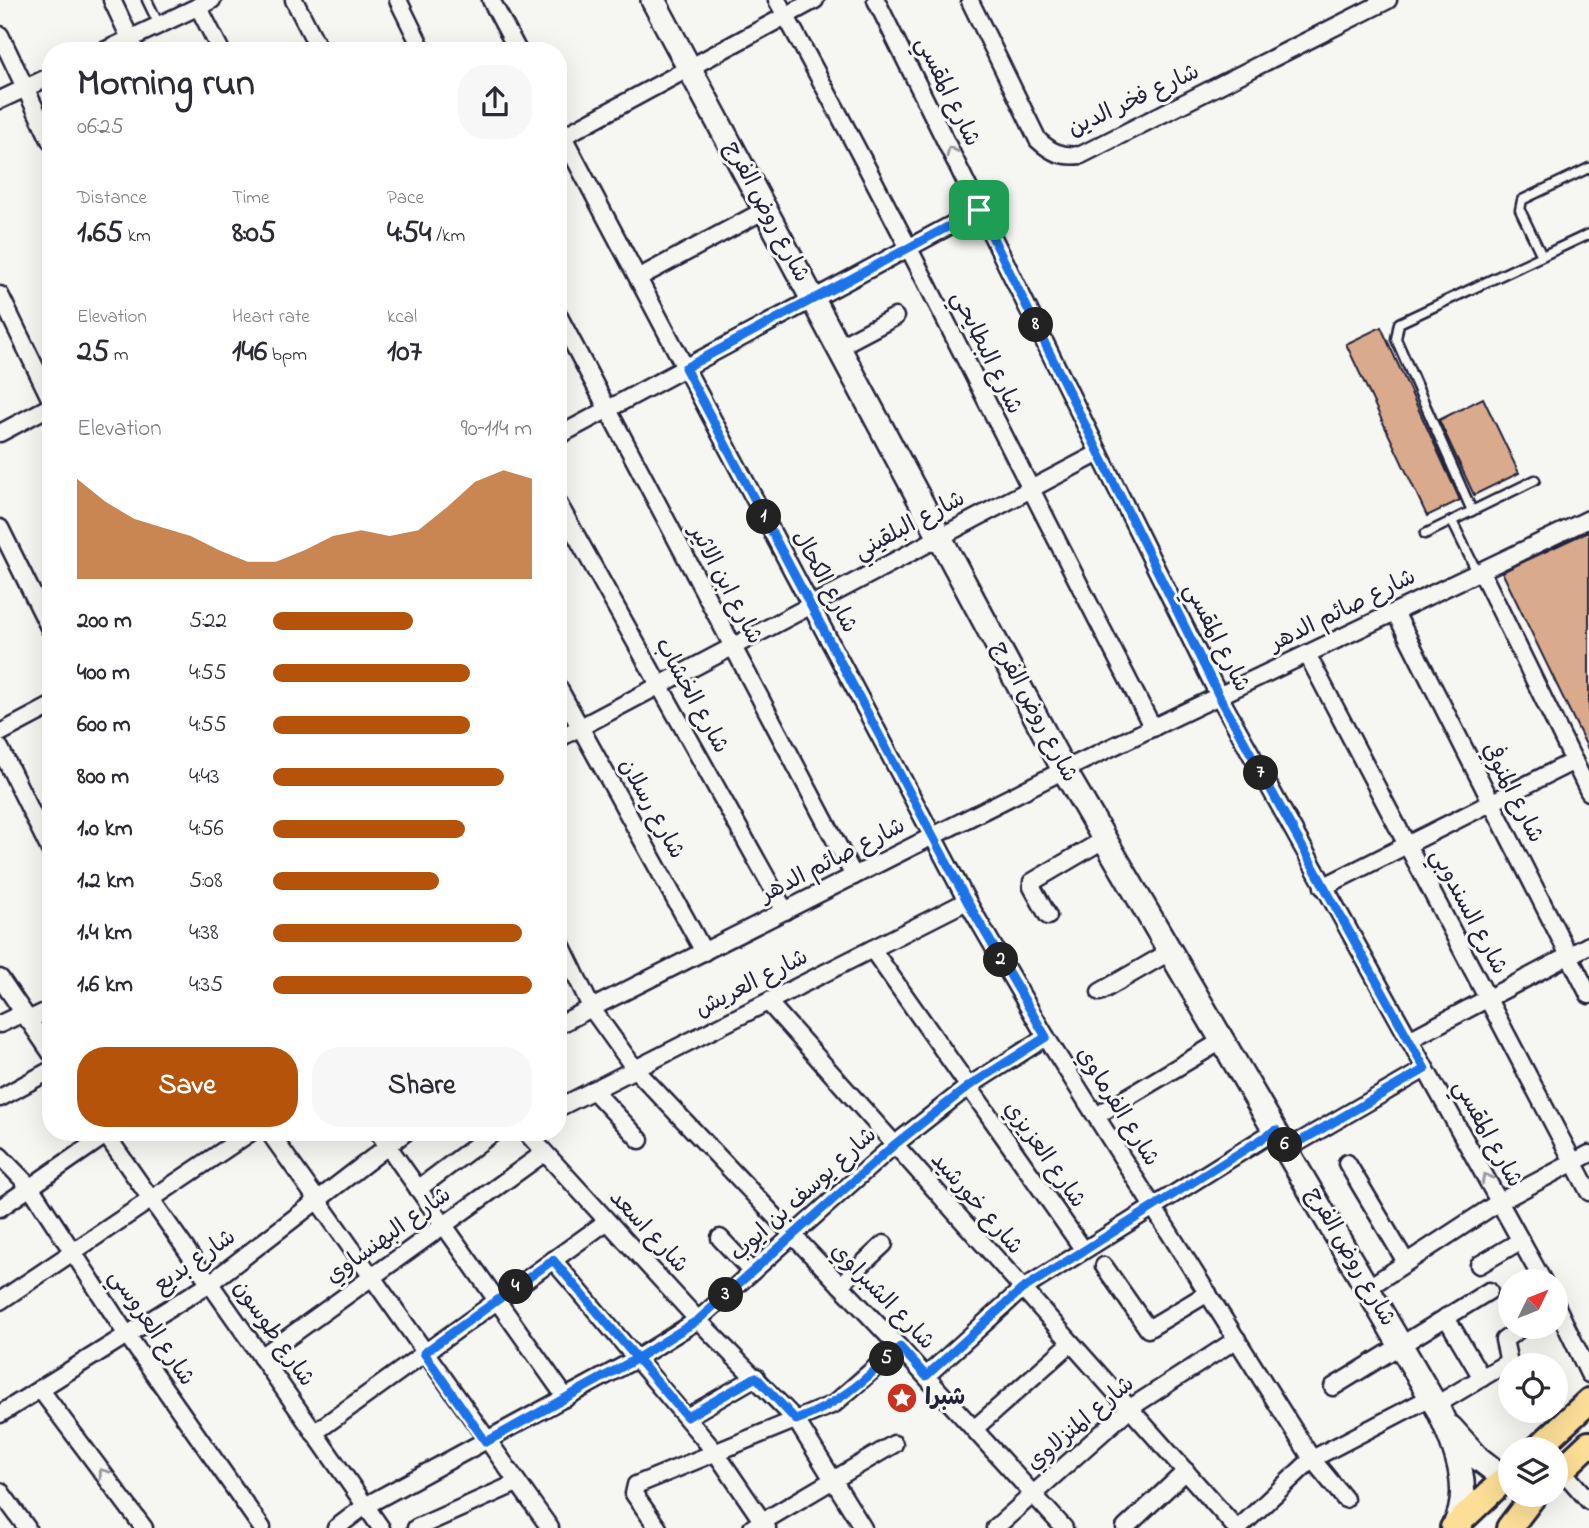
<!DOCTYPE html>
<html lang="en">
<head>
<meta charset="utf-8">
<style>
	:root { --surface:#fff; --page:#f7f7f7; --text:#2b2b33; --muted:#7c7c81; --accent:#b45309 }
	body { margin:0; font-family:"Indie Flower","Playpen Sans Arabic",sans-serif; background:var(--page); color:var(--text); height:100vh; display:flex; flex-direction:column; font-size:26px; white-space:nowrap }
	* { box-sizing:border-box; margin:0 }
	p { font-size:23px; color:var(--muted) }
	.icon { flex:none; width:38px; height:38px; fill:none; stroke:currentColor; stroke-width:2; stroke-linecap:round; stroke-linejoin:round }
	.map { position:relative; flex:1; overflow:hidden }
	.sheet { position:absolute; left:42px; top:42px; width:525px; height:1099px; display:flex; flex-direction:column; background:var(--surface); border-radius:28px; box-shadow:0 7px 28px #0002 }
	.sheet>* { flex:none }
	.needle { width:46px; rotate:47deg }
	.fabs { position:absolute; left:1498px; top:1269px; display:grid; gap:14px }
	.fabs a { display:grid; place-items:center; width:70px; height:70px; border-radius:50%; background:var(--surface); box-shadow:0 7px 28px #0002; font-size:35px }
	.pin { position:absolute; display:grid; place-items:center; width:60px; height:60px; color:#fff; margin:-30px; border-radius:14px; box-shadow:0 4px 10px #0006 }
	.km { position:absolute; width:35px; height:35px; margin:-18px; border-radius:50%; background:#222; color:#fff; font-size:19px; line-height:35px; text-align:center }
	.round { display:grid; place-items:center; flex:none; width:74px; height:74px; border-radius:28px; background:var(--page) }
	.overview { display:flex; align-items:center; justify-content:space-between; height:119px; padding:0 35px }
	h1 { font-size:38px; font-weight:700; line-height:52px }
	.figures { display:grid; grid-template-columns:repeat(3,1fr); gap:10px; height:119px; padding:7px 35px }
	.figures div { display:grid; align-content:center }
	.figures b { font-size:30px; font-weight:700 }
	.figures small { font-size:19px; font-weight:400 }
	.figures p { font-size:19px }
	.chart { height:196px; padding:14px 35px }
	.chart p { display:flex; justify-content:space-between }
	.chart svg { width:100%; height:126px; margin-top:7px; fill:var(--accent); opacity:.7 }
	.button { display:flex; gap:14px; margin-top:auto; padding:14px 35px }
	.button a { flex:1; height:80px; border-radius:28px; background:var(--accent); color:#fff; font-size:28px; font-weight:700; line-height:80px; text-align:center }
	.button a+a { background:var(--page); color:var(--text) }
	ul { padding:0 35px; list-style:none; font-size:23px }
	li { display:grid; grid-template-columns:112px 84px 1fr; align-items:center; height:52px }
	li i { height:18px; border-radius:9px; background:var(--accent) }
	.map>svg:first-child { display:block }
</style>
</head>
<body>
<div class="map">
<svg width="1589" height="1528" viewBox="0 0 1589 1528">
	<rect width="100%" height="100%" fill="#f6f6f2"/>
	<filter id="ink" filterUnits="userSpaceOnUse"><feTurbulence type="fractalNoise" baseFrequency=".0143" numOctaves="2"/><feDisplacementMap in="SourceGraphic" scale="14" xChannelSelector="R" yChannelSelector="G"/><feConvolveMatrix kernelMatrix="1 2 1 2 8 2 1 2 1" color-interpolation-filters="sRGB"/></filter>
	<g filter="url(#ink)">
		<g fill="#daaa8d" stroke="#22223b" stroke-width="2">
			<polygon points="1381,327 1460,500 1427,516 1346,344"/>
			<polygon points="1483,398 1519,473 1474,495 1439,420"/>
			<polygon points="1589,531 1589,751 1502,572"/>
		</g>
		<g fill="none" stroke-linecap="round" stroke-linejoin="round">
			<g stroke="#22223b" stroke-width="13">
				<g id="lane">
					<polyline points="147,0 159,25"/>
					<polyline points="1542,256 1520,210 1522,200 1589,168"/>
					<polyline points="1472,511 1396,339 1399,323 1589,234"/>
					<polyline points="1452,521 1477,572"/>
					<polyline points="1425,534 1535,480"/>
				</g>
			</g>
			<g stroke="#22223b" stroke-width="21">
				<g id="street">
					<polyline points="112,0 136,51"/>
					<polyline points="294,0 320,51"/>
					<polyline points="398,0 423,51"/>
					<polyline points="491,0 518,51"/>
					<path d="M777 0C909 239 1027 486 1153 728"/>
					<polyline points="876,0 1219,696 1543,1281"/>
					<path d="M970 1 1038 140C1052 153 1062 157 1081 155L1388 0"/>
					<polyline points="198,6 221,51"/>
					<polyline points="0,35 51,142"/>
					<polyline points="104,51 212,0"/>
					<polyline points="0,100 51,76"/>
					<polyline points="558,127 967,901 1046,1037 1312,1459 1345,1499"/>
					<polyline points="558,139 815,0"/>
					<polyline points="638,278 765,210"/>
					<polyline points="0,295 51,400"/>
					<polyline points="558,315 854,876"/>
					<polyline points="838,347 895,317"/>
					<polyline points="0,433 51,406"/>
					<polyline points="558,436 979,210"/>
					<polyline points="558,503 785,911"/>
					<polyline points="0,528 51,631"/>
					<polyline points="1481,571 1589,792"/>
					<polyline points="1395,612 1589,995"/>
					<polyline points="1307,654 1589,1192"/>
					<polyline points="558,687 704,952"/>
					<polyline points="0,733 51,706"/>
					<polyline points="558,739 1099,453"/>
					<polyline points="0,748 51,852"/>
					<polyline points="1323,887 1574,761"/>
					<polyline points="1048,916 1032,887 1032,882 1105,839"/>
					<polyline points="558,938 592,1009 635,1069 899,1347 1064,1528"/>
					<polyline points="872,949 1083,1249"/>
					<polyline points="0,978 51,1053"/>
					<polyline points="1100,992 1171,951"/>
					<polyline points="768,1002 1236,1528"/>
					<polyline points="28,1020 51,1009"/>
					<polyline points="0,1024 23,1013"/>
					<polyline points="558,1025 1064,770 1589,519"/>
					<polyline points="1409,1040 1589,945"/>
					<polyline points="593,1090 640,1140"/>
					<polyline points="0,1098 51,1070"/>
					<polyline points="558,1108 967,901"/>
					<polyline points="1096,1116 1223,1040"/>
					<polyline points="104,1132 381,1528"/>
					<polyline points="269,1132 550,1528"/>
					<polyline points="378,1132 566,1398"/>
					<polyline points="526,1132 698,1320 796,1420 863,1528"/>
					<polyline points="1287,1149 1425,1069"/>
					<polyline points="0,1156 31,1188 127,1335 262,1528"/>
					<polyline points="1347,1163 1406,1262"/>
					<polyline points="418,1189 494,1132"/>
					<polyline points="0,1208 110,1132"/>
					<polyline points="720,1238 752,1272"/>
					<polyline points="553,1260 716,1453 767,1528"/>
					<polyline points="1479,1265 1520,1241"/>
					<polyline points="1104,1266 1148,1329 1208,1293"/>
					<polyline points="840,1285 884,1244"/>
					<polyline points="1369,1287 1499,1202 1589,1154"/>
					<polyline points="0,1301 251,1132"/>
					<polyline points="1556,1305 1589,1374"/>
					<polyline points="1446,1317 1482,1378"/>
					<polyline points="261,1357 544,1153"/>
					<polyline points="926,1376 1021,1290 1276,1130"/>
					<polyline points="1333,1387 1489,1291"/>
					<polyline points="40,1389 144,1528"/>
					<polyline points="1436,1405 1505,1364 1508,1358 1504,1340 1524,1326"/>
					<polyline points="0,1414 210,1283 406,1132"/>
					<polyline points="687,1417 756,1377"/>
					<polyline points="974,1429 1071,1343"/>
					<polyline points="314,1433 606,1222"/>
					<polyline points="1561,1469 1589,1501"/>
					<polyline points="0,1491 27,1528"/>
					<polyline points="336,1528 365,1506 636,1359 698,1320 894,1145 969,1086 1046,1037"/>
					<polyline points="416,1528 517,1483"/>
					<polyline points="658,1528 634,1494 636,1485 834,1404 899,1347"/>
					<polyline points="752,1528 894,1444"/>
					<polyline points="995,1528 1130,1408 1237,1339"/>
					<polyline points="1125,1528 1186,1471"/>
					<polyline points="1239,1528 1312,1459 1431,1397"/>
				</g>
			</g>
			<g stroke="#22223b" stroke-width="28">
				<g id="secondary">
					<path d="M653 0 1064 770 1439 1411C1455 1445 1474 1491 1454 1527"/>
					<polyline points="1451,1428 1478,1458 1505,1479"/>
				</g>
			</g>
			<g stroke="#22223b" stroke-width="30">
				<g id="primary">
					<polyline points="1537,1449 1589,1401"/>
					<polyline points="1556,1475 1589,1444"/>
					<polyline points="1453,1528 1510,1474"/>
					<polyline points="1509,1528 1535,1494"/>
				</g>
			</g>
			<use href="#lane" stroke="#f6f6f2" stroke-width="8"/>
			<use href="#street" stroke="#f6f6f2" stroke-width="16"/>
			<use href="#secondary" stroke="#f6f6f2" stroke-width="23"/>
			<use href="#primary" stroke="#fcde96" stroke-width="24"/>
		</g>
		<defs><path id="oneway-chevron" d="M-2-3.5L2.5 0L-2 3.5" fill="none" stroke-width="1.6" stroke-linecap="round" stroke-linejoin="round" transform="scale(1.75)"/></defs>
		<g stroke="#9797a0">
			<use href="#oneway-chevron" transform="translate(951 151) rotate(-116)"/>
			<use href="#oneway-chevron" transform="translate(1486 1178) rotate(-119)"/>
			<use href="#oneway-chevron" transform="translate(103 1473) rotate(-127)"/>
		</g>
	</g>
	<g fill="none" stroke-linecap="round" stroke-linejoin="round" filter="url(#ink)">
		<g stroke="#fff" stroke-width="14">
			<path id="route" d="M979 210 685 368 967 901 1046 1037 969 1086 894 1145 698 1320 636 1359 486 1442 424 1353 553 1260 687 1417 756 1377 796 1420C839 1405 867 1378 900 1347L926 1376 1021 1290 1276 1130 1287 1149 1425 1069 1219 696 979 210"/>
		</g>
		<use href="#route" stroke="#1a73e8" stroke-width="9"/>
	</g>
	<defs>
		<g id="sight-disc" transform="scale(1.575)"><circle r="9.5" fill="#c8321e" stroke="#f6f6f2"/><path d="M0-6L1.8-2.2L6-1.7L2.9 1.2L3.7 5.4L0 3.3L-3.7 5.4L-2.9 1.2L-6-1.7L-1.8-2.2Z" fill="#fff"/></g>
	</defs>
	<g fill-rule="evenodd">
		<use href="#sight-disc" x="902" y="1398"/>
	</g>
	<g text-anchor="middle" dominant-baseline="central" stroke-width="6" stroke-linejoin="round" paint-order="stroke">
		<g font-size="23" fill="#22223b" stroke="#f6f6f2">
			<text transform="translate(947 92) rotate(64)">شارع المقسي</text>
			<text transform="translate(1134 101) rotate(-25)">شارع فخر الدين</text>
			<text transform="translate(766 212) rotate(62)">شارع روض الفرج</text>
			<text transform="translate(986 353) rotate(64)">شارع البطايحي</text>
			<text transform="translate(910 526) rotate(-28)">شارع البلقيني</text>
			<text transform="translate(824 582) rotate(62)">شارع الكحال</text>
			<text transform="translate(725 585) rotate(62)">شارع ابن الاثير</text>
			<text transform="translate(1343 611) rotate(-26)">شارع صائم الدهر</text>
			<text transform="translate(1216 638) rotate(63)">شارع المقسي</text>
			<text transform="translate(691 696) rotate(61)">شارع الخشاب</text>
			<text transform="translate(1034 712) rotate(62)">شارع روض الفرج</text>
			<text transform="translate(1512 793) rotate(63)">شارع المنوفي</text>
			<text transform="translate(651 809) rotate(61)">شارع رسلان</text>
			<text transform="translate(833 861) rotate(-27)">شارع صائم الدهر</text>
			<text transform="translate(1468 912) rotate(62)">شارع السندوبي</text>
			<text transform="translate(752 984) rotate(-27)">شارع العريش</text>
			<text transform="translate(1117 1107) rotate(58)">شارع الفرماوي</text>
			<text transform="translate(1487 1134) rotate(61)">شارع المقسي</text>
			<text transform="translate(1044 1155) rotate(55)">شارع العزيزي</text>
			<text transform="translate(804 1195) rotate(-42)">شارع يوسف بن ايوب</text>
			<text transform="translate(976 1204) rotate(49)">شارع خورشيد</text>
			<text transform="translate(648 1232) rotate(47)">شارع اسعد</text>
			<text transform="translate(389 1236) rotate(-36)">شارع البهنساوي</text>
			<text transform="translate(1350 1257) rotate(60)">شارع روض الفرج</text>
			<text transform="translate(195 1262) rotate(-35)">شارع بديع</text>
			<text transform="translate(882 1297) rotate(46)">شارع الشبراوي</text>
			<text transform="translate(151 1328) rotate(56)">شارع العروسي</text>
			<text transform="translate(273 1334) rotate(55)">شارع طوسون</text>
			<text transform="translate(1081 1424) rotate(-40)">شارع المنزلاوي</text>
		</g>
		<g font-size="23" font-weight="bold" fill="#22223b" stroke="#f6f6f2" text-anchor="start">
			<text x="925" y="1398">شبرا</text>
		</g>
	</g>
</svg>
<div class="fabs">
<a><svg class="needle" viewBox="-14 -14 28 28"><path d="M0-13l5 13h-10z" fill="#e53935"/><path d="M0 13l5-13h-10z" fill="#7c7c81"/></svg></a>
<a><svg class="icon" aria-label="locate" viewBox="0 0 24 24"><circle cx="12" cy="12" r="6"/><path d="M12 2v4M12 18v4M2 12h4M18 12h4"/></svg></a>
<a><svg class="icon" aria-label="layers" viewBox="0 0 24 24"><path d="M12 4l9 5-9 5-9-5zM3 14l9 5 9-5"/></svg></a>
</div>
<div class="pin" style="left:979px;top:210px;background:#1e9e55"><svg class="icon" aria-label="arrive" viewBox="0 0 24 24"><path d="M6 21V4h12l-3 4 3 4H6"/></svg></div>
<b class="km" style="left:764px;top:517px">1</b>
<b class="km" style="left:1001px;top:960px">2</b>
<b class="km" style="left:726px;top:1295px">3</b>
<b class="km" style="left:516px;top:1287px">4</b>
<b class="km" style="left:887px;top:1359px">5</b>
<b class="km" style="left:1285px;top:1145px">6</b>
<b class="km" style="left:1261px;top:773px">7</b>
<b class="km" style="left:1036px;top:325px">8</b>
<section class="sheet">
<div class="overview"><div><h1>Morning run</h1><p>06:25</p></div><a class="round"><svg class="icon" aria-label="share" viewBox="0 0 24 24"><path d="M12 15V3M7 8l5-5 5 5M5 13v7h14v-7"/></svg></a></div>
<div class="figures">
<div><p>Distance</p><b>1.65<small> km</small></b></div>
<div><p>Time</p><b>8:05</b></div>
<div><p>Pace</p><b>4:54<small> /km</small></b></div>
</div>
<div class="figures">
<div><p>Elevation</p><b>25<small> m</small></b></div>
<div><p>Heart rate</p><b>146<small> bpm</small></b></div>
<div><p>kcal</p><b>107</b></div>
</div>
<div class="chart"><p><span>Elevation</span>90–114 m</p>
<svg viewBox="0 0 160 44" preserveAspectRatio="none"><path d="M0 44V9L10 17L20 23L30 26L40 29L50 34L60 38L70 38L80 34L90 29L100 27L110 29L120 27L130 19L140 10L150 6L160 9V44z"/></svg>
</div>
<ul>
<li><b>200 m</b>5:22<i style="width:54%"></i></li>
<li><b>400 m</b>4:55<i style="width:76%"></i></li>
<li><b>600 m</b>4:55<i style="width:76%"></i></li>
<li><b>800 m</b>4:43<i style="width:89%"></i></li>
<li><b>1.0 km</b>4:56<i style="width:74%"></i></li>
<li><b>1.2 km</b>5:08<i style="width:64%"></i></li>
<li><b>1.4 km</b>4:38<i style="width:96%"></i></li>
<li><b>1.6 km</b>4:35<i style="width:100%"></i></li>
</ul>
<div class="button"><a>Save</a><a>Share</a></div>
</section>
</div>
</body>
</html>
